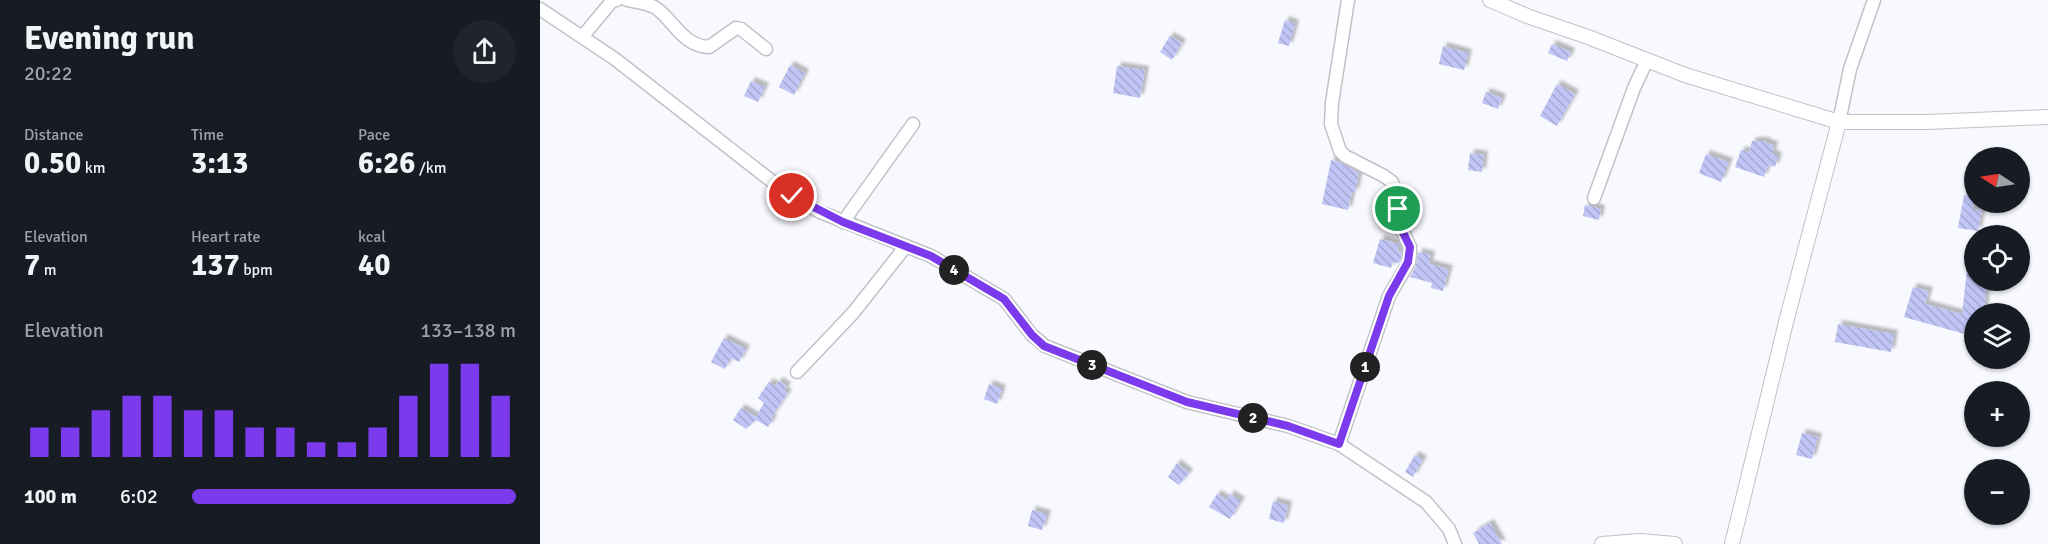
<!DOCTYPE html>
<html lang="en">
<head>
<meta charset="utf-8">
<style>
	:root { --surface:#171b24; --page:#20242c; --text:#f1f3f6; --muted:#9ea1a6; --accent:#7c3aed }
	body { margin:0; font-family:Signika,sans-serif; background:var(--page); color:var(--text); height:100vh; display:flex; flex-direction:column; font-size:22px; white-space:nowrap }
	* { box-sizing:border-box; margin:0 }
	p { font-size:20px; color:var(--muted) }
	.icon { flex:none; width:33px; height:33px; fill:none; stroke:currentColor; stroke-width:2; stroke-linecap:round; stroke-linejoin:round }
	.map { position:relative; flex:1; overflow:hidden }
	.drawer { display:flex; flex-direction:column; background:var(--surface); width:540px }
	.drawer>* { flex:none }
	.needle { width:39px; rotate:282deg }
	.tools { position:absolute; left:1424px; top:147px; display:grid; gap:12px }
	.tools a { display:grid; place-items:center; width:66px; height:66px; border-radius:50%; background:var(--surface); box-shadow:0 2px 4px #0004; font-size:30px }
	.pin { position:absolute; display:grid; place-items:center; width:51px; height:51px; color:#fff; margin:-26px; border:3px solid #fff; border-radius:50%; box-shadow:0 2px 6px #0007 }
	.km { position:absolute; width:30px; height:30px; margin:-15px; border-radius:50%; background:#222; color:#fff; font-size:16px; line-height:30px; text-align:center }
	.round { display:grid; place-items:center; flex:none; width:63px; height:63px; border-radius:32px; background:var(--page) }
	.summary { display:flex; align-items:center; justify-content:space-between; height:102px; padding:0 24px }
	h1 { font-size:33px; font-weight:700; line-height:45px }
	.metrics { display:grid; grid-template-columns:repeat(3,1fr); gap:9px; height:102px; padding:6px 24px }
	.metrics div { display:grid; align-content:center }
	.metrics b { font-size:30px; font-weight:700 }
	.metrics small { font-size:16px; font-weight:400 }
	.metrics p { font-size:16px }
	.chart { height:168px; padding:12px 24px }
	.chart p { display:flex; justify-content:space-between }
	.chart svg { width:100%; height:108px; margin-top:6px; stroke:var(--accent); stroke-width:6 }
	ul { padding:0 24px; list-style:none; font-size:20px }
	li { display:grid; grid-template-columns:96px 72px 1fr; align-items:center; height:45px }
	li i { height:15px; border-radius:8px; background:var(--accent) }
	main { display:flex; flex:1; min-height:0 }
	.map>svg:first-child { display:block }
</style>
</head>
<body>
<main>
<section class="drawer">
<div class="summary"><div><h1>Evening run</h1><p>20:22</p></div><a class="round"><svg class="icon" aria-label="share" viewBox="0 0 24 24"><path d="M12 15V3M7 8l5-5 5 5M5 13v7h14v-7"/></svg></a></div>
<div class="metrics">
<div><p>Distance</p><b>0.50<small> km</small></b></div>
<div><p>Time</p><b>3:13</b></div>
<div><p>Pace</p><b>6:26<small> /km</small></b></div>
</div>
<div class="metrics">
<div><p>Elevation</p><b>7<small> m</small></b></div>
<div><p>Heart rate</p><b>137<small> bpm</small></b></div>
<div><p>kcal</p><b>40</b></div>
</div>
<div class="chart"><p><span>Elevation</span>133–138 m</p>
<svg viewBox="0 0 160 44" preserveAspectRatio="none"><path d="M5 44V32M15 44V32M25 44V25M35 44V19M45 44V19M55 44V25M65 44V25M75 44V32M85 44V32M95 44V38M105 44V38M115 44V32M125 44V19M135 44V6M145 44V6M155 44V19"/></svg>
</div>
<ul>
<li><b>100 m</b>6:02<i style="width:100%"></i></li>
</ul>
</section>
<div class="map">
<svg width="1508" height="544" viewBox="0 0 1508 544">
	<defs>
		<pattern id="building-back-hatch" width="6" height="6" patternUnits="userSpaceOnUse" patternTransform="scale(1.5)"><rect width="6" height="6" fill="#c0c5f5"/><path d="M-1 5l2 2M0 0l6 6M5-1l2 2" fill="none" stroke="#a5a9d2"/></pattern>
		<filter id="shadow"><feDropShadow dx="4" dy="-4" stdDeviation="1.5" flood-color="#0004"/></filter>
	</defs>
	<rect width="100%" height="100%" fill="#f8f9fe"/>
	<g fill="url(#building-back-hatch)" filter="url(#shadow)">
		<polygon points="745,20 755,24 749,46 738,43"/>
		<polygon points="630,36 642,43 632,60 620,52"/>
		<polygon points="1012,44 1031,52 1027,61 1008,53"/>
		<polygon points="903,46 928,53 924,70 899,64"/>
		<polygon points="250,65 265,73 254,95 239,87"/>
		<polygon points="577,66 605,70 600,98 573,93"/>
		<polygon points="211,81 225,87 218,102 204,96"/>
		<polygon points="1017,84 1035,94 1017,126 1000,116"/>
		<polygon points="946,92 962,98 958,109 942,103"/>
		<polygon points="1212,141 1226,141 1226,143 1234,145 1232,154 1238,156 1235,167 1228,165 1224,177 1195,167 1201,150 1209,152"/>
		<polygon points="930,153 944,155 942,172 928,170"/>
		<polygon points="1166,154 1189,162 1181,182 1159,173"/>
		<polygon points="791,160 799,162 819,173 815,193 812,192 808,210 782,204"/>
		<polygon points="1424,195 1434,197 1433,209 1442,210 1438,231 1418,228"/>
		<polygon points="1045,205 1061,209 1059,220 1043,216"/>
		<polygon points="840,239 859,244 858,251 862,252 861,259 859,263 853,262 851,268 833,263"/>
		<polygon points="878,252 891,255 889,264 909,269 903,291 891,288 892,283 870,277 876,266"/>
		<polygon points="1428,261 1434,261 1434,280 1447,280 1444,314 1434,314 1428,335 1364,317 1373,287 1389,291 1385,304 1422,314"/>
		<polygon points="1298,324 1354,334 1351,352 1295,342"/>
		<polygon points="184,338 206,349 199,362 191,358 185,369 171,362"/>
		<polygon points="239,381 247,386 244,391 248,393 231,418 233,419 228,427 216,420 206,429 193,420 201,408 216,417 224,403 218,398 229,382 235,386"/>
		<polygon points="449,384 462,389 457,404 444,399"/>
		<polygon points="1262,433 1278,437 1272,459 1256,455"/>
		<polygon points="875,455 883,460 873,477 865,472"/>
		<polygon points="637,463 649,473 639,485 628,477"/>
		<polygon points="677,494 687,500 690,494 701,501 690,519 669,507"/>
		<polygon points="733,501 748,505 744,523 729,519"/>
		<polygon points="492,510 507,514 502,530 488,526"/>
		<polygon points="950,523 962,544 939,544 933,533"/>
	</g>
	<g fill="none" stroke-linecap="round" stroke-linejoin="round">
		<g stroke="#c1c1c9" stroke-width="15">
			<g id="minor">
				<path d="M87 0C96 2 108 3 116 8 134 21 143 46 169 47L196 28 201 29 226 49"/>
				<polyline points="0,9 75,59 252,197 280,212 391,256 464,299 492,335 505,346 647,402 748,426 799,444 886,502 909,529 915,544"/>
				<polyline points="42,37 72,1 77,0"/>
				<polyline points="1299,122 1310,69 1334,0"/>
				<polyline points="1054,198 1094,88 1107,60"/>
				<polyline points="303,222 373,124"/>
				<polyline points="257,372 313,313 366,246"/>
				<polyline points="799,444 849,296 869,262 870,253 870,247 859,224 856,192 852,182 844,176 805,156 800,151 791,124 792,103 808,0"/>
			</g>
		</g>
		<g stroke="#c1c1c9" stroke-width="16">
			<g id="tertiary">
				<polyline points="950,0 987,16 1048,37 1145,75 1299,122 1387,122 1508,117"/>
				<polyline points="1062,544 1100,541 1135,544"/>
				<polyline points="1192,544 1247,318 1299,122"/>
			</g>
		</g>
		<use href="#minor" stroke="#fff" stroke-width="12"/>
		<use href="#tertiary" stroke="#fff" stroke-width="14"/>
	</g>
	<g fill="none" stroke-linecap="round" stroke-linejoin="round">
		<g stroke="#fff" stroke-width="12">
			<polyline id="route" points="252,196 303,222 391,256 464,299 492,335 504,346 647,402 748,426 799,444 849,296 868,262 870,247 859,224 858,209"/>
		</g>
		<use href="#route" stroke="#7c3aed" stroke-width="8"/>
	</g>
</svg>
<div class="tools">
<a><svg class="needle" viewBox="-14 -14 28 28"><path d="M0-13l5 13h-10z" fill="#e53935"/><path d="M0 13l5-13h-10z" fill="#9ea1a6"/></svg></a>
<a><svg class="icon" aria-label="locate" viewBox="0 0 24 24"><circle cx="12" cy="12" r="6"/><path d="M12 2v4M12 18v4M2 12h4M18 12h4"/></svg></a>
<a><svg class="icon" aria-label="layers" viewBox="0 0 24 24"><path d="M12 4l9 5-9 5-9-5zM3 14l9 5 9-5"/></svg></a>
<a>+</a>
<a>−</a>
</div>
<div class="pin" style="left:858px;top:209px;background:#1e9e55"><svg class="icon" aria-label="arrive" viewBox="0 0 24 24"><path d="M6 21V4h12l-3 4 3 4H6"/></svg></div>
<div class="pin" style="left:252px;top:196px;background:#d93025"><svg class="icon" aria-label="check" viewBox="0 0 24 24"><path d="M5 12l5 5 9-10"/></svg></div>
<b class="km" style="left:825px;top:367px">1</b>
<b class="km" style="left:713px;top:418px">2</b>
<b class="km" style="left:552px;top:365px">3</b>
<b class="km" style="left:414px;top:270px">4</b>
</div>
</main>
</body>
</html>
